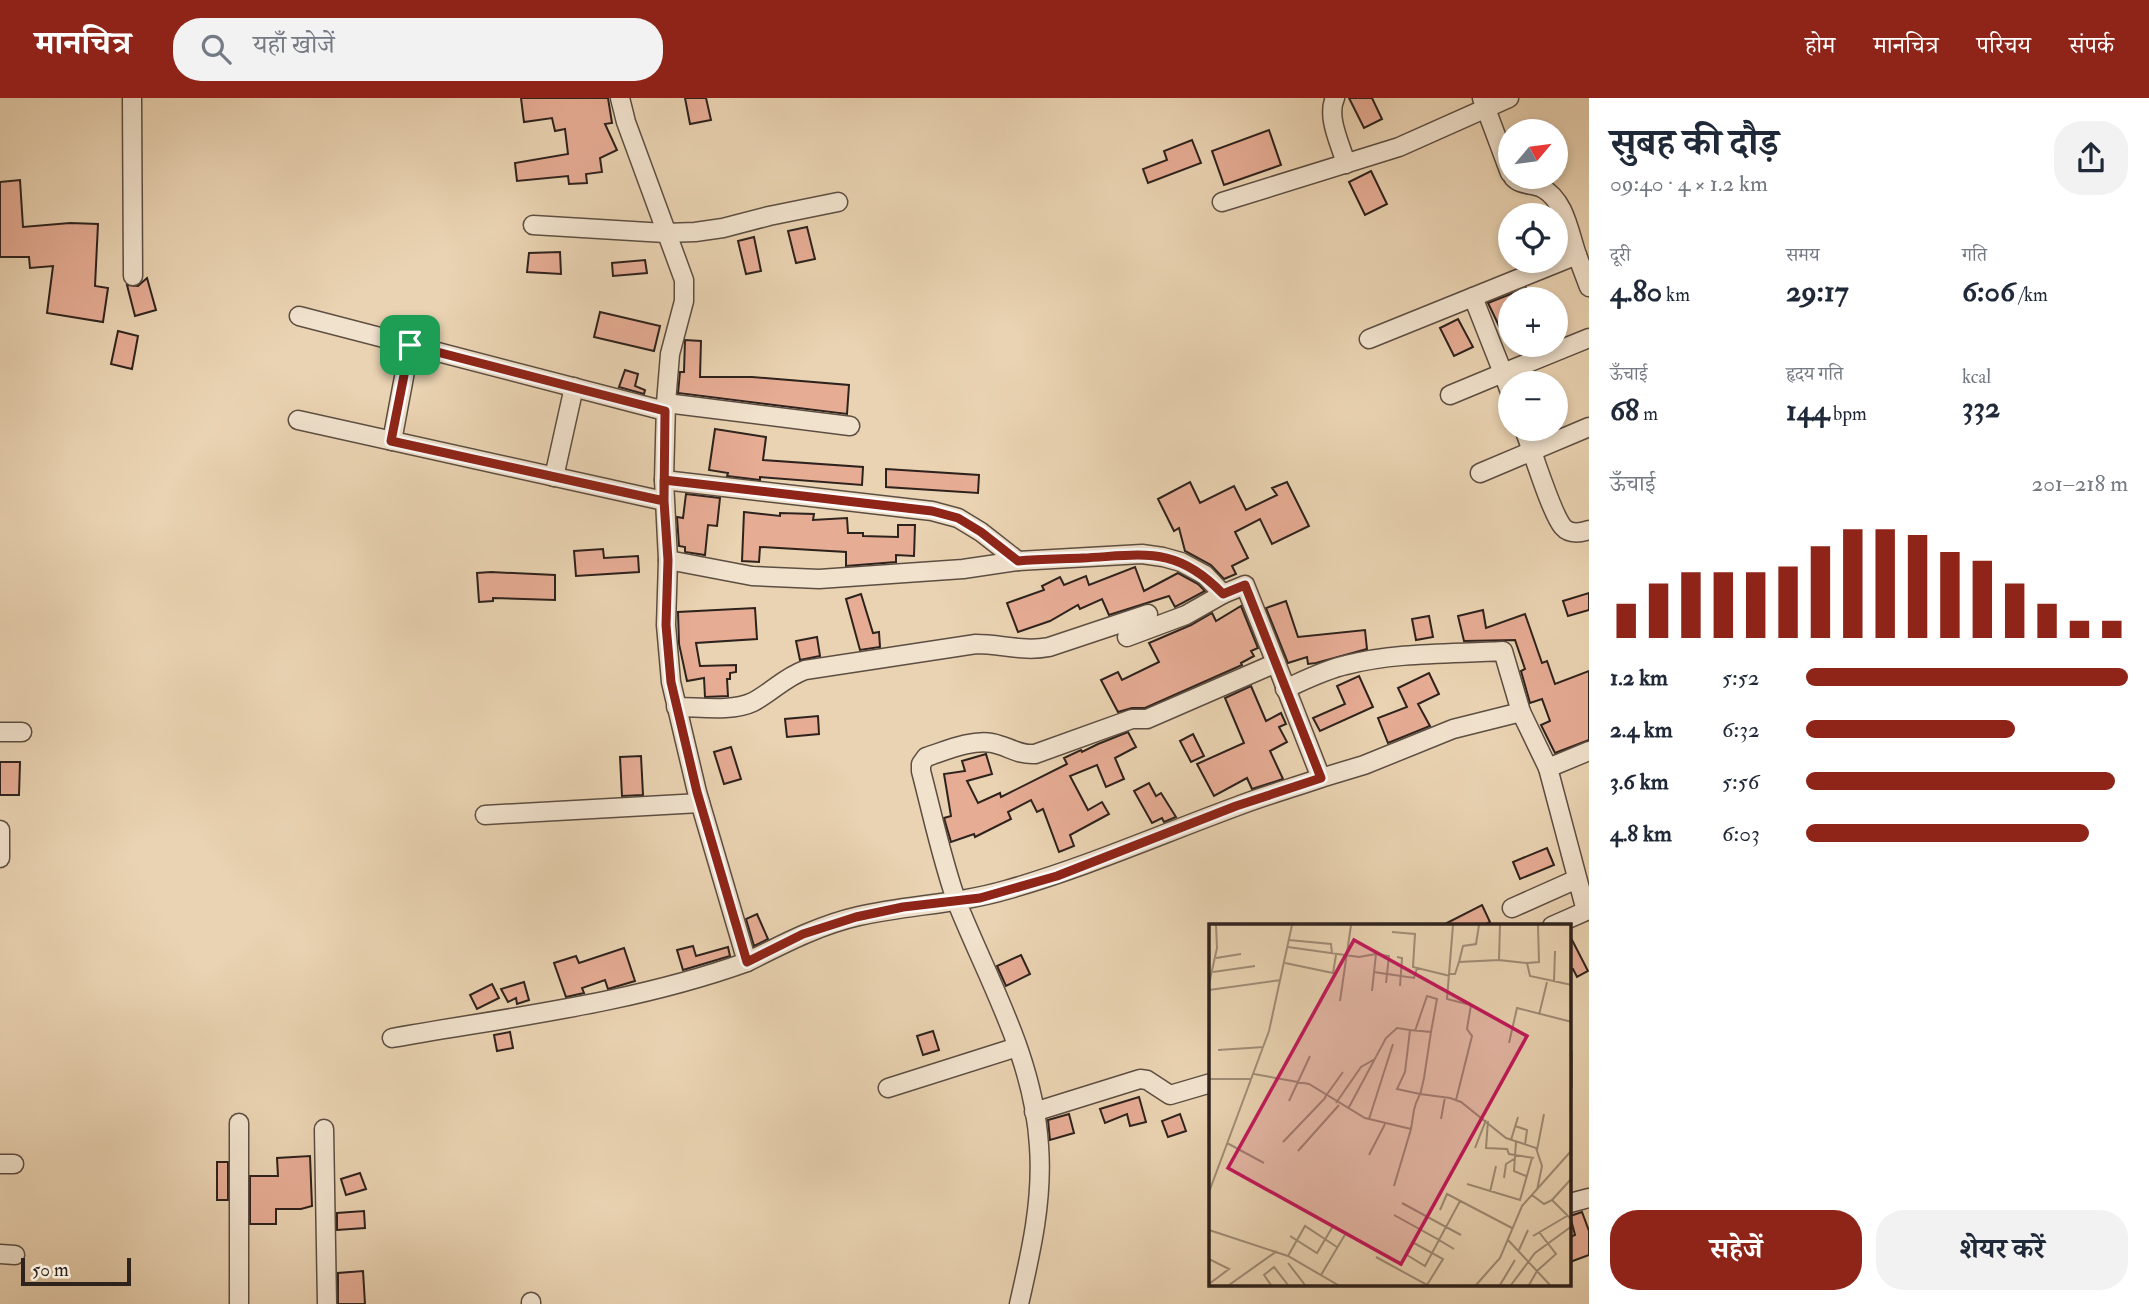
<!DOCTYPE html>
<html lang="hi">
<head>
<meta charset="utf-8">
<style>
	:root { --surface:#fff; --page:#f2f2f3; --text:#1f2937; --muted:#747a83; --accent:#8f2418 }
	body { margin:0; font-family:"IM FELL Double Pica","Noto Serif Devanagari",serif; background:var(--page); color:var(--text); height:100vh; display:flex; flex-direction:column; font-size:26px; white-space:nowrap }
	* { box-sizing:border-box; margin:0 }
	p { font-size:23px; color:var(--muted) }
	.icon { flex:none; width:38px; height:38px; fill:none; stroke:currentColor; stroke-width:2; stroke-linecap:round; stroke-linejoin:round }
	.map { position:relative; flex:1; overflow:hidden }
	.details { display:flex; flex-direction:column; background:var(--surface); width:560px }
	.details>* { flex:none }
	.needle { width:46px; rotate:61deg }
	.buttons { position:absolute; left:1498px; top:21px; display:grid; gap:14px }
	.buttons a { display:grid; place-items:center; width:70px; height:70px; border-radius:50%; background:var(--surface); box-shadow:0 4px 10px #0003; font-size:35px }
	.scale { position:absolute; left:21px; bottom:18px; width:110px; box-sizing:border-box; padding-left:7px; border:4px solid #2e221d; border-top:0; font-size:19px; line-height:24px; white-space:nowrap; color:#2e221d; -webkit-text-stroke:5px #f1e2cd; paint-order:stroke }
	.pin { position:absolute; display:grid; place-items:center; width:60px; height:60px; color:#fff; margin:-30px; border-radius:14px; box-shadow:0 4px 10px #0006 }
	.round { display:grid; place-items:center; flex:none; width:74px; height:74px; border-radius:28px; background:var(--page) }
	.summary { display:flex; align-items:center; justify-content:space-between; height:119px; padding:0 21px }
	h1 { font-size:38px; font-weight:700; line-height:52px }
	.stats { display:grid; grid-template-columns:repeat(3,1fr); gap:10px; height:119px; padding:7px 21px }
	.stats div { display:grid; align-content:center }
	.stats b { font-size:30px; font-weight:700 }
	.stats small { font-size:19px; font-weight:400 }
	.stats p { font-size:19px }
	.chart { height:196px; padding:14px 21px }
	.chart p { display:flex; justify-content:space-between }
	.chart svg { width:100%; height:126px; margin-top:7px; stroke:var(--accent); stroke-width:6 }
	.action { display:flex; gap:14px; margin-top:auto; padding:14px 21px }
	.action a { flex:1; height:80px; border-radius:28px; background:var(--accent); color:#fff; font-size:28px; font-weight:700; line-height:80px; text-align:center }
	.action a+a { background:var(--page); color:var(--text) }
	ul { padding:0 21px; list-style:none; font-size:23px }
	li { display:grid; grid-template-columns:112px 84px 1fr; align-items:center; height:52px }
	li i { height:18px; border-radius:9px; background:var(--accent) }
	header { display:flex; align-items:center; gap:42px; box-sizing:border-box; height:98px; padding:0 35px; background:var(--accent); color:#fff }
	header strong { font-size:33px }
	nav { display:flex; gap:38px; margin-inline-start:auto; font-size:24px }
	.search { width:490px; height:63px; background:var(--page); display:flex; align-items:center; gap:18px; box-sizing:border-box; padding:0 24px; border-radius:28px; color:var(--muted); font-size:26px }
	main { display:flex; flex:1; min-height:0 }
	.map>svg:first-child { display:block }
</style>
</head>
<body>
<header>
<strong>मानचित्र</strong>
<div class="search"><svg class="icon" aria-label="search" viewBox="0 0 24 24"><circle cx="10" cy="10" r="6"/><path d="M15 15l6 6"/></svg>यहाँ खोजें</div>
<nav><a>होम</a><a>मानचित्र</a><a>परिचय</a><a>संपर्क</a></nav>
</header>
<main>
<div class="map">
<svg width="1589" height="1206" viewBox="0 0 1589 1206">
	<rect width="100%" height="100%" fill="#ead3b2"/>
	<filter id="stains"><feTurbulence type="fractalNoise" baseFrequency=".00286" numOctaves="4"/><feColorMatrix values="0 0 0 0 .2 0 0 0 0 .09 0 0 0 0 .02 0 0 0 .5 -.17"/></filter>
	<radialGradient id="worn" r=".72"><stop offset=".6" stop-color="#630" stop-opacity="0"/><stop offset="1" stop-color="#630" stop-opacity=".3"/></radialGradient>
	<g fill="#e6ac94" stroke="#2e221d" stroke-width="2">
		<polygon points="521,0 608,0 612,25 605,26 617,52 600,60 602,74 586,76 587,85 569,86 568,78 517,83 515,65 568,56 565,31 555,33 552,20 524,24"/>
		<polygon points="685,0 706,0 711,22 690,26"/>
		<polygon points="1349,0 1372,0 1382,21 1364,30"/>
		<polygon points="1269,32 1281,67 1224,87 1212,53"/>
		<polygon points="1192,42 1201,65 1148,85 1143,71 1167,62 1164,53"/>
		<polygon points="1371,73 1387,106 1365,117 1349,84"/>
		<polygon points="20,82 23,129 70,125 98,126 95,188 108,190 103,224 47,215 53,168 30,170 29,159 0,159 0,84"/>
		<polygon points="807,129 815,161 796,165 788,133"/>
		<polygon points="754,139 761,173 746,176 738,143"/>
		<polygon points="560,154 561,176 527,174 529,155"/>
		<polygon points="645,162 647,175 613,178 612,165"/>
		<polygon points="147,180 156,212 135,218 127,187 138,188"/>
		<polygon points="1526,190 1532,201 1510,201 1510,227 1501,232 1488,205"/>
		<polygon points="600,214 660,228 654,253 594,239"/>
		<polygon points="1458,221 1473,249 1454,258 1440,230"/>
		<polygon points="118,233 138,238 132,271 111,266"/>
		<polygon points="685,242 701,243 700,279 752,279 849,287 847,316 678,295 680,274 684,274"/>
		<polygon points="625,272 638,276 635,288 645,292 644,296 619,289"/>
		<polygon points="715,331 766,339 763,362 863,369 862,387 760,379 760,382 727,378 728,375 709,372"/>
		<polygon points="886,371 979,377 978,395 886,389"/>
		<polygon points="1190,384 1200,405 1234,388 1246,412 1277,397 1272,390 1287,384 1309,428 1272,446 1260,421 1235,434 1248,460 1232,468 1236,476 1224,481 1211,467 1185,453 1179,430 1174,433 1158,401"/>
		<polygon points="686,396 720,400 717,428 708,427 705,457 685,454 685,449 679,448 677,419 683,420"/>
		<polygon points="744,414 780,418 780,415 814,416 813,422 847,420 848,435 863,435 863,438 898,439 898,427 915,427 914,458 896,457 896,464 846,468 846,454 760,449 759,464 742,463"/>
		<polygon points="603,451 604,460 638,458 639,474 576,478 574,453"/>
		<polygon points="1135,469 1144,493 1178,475 1198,486 1205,493 1175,509 1169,498 1109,517 1102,501 1080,511 1078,507 1050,523 1018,534 1007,505 1044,492 1042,488 1060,479 1064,487 1086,478 1089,487"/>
		<polygon points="491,474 555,477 555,502 493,500 493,503 479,504 477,475"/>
		<polygon points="1589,495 1589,512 1568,518 1563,503"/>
		<polygon points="861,496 873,535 879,534 880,549 860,552 846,501"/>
		<polygon points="1286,503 1298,539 1365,532 1367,551 1316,565 1308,566 1307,559 1288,565 1266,510"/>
		<polygon points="1241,508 1258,550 1251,553 1254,558 1241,565 1242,567 1145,610 1132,610 1118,614 1101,582 1118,574 1122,582 1159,564 1149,545 1191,527 1212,515 1216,523"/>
		<polygon points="755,510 757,541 696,545 700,568 736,567 736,574 730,575 730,581 727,581 728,598 705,599 704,580 687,583 679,546 678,514"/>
		<polygon points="1483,512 1486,530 1525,516 1542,565 1547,563 1555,586 1589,573 1589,642 1555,655 1541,627 1550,623 1542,601 1530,605 1521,573 1525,571 1515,542 1464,543 1458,518"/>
		<polygon points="1429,518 1433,539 1416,542 1412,521"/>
		<polygon points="817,539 820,558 800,562 796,543"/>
		<polygon points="1429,575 1439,596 1418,606 1430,628 1388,645 1378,620 1407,609 1398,590"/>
		<polygon points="1359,578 1373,609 1320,633 1313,620 1345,606 1337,588"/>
		<polygon points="1251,588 1266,623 1281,615 1286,626 1279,629 1287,644 1270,653 1283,681 1252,691 1247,680 1214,698 1197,666 1244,645 1225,600"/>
		<polygon points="818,618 819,636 787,639 785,621"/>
		<polygon points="1128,634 1136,649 1115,660 1124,681 1106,689 1097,667 1070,678 1088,712 1102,704 1109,716 1070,737 1074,748 1059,754 1043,711 1037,714 1031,702 1008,714 1011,721 975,739 974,736 951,744 944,720 951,718 944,676 965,673 962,663 986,656 992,676 967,683 978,705 1000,695 1001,699 1067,666 1064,660 1081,652 1082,654 1098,646"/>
		<polygon points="1193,636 1204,658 1191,664 1180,643"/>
		<polygon points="731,649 741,681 724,686 714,654"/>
		<polygon points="641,658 643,697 622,698 620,659"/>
		<polygon points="0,664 20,664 19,697 0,697"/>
		<polygon points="1149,685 1156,698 1161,695 1176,719 1164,724 1162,720 1152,725 1134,693"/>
		<polygon points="1547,750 1554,767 1520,781 1513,764"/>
		<polygon points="1482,807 1490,824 1482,828 1441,828"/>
		<polygon points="757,816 768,841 754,848 746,821"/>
		<polygon points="1570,838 1588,873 1577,879 1573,871 1570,872"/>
		<polygon points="693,848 696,858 728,849 730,858 683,872 677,852"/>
		<polygon points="624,850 635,883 608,891 605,882 582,890 584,895 566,899 554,865 576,858 579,865"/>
		<polygon points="1021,857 1030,876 1006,888 997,868"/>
		<polygon points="524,884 529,902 517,906 516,900 508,904 501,891"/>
		<polygon points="492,886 499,900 477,911 470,897"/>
		<polygon points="933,933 939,952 923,957 917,938"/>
		<polygon points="510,934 513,950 497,953 494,937"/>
		<polygon points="1139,999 1146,1024 1130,1028 1127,1016 1105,1025 1100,1011"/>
		<polygon points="1069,1016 1074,1035 1050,1042 1048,1022"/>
		<polygon points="1180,1016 1186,1033 1168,1039 1162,1023"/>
		<polygon points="310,1058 312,1108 301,1111 276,1111 276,1126 250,1126 250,1078 278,1078 277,1060"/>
		<rect x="217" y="1064" width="11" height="38"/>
		<polygon points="360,1075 366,1091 346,1097 341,1081"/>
		<polygon points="364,1113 365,1130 337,1132 337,1115"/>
		<polygon points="1582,1114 1589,1133 1589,1157 1570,1164 1570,1139 1575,1137 1570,1118"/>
		<polygon points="363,1173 365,1206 338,1206 338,1175"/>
	</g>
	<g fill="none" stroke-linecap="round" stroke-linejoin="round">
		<g stroke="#5d4e42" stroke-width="21">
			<g id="minor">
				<polyline points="132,0 133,178"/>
				<path d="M620 0 626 24 684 182V203L670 256 666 305 664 382 668 462 666 527 671 584 697 694 747 864C783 846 819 827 859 818 908 807 958 806 1006 792 1084 770 1159 737 1235 709 1263 698 1292 690 1321 680L1276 565 1147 621H1132L1121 625 1035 656C1017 657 1008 648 992 645 972 641 945 653 926 659L921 666V673C932 715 943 767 958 807 990 886 1034 961 1039 1048 1043 1102 1031 1154 1019 1206"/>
				<path d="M1335 0C1326 19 1341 47 1346 66"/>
				<polyline points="1482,0 1510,75"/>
				<polyline points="1222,104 1399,49 1509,0"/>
				<polyline points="533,127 665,135 695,134 723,130 769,118 838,104"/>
				<polyline points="1577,157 1589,189"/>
				<polyline points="1473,199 1503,275 1589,240"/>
				<polyline points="299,218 665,313"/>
				<path d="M1369 241 1577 157C1569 134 1565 102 1542 90 1532 85 1521 88 1513 79"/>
				<polyline points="1450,297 1503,275 1510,294"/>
				<polyline points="666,305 850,328"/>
				<polyline points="298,322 664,403"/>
				<path d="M1524 331C1532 351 1551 415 1563 429 1570 437 1580 435 1589 432"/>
				<polyline points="392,343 410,247"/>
				<polyline points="1480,375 1589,329"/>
				<polyline points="554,379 574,289"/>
				<polyline points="664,382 932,413 958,420 981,434 1018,463"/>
				<polyline points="668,462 752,478 819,481 963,471 1018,463 1142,456 1163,459 1181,464 1205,477 1223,496 1245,487 1276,565"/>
				<polyline points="1127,539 1186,517 1223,496"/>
				<path d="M1285 591C1305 582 1324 572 1346 567 1396 554 1451 556 1503 553L1521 614 1453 631 1364 667 1321 680"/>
				<path d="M676 609C700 609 732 614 753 604 772 594 785 579 805 572L976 546C1001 546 1024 554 1049 549L1148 516"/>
				<polyline points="1521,614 1548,670"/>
				<polyline points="0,634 22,634"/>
				<polyline points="485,717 700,705"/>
				<polyline points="0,732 0,760"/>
				<polyline points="1512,810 1577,781"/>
				<polyline points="1552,828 1586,813 1548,670 1589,653"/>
				<path d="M392 940C511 919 633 905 747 864"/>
				<polyline points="888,990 1017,949"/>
				<polyline points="1034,1014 1140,981 1147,982 1170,997 1211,985"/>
				<polyline points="324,1031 327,1206"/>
				<polyline points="0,1066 14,1066"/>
				<polyline points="1570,1105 1589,1100"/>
				<polyline points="0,1156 15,1157"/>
				<polyline points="531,1204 531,1206"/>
				<polyline points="239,1206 239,1025"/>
			</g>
		</g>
		<use href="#minor" stroke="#f1e2cd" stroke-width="18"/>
	</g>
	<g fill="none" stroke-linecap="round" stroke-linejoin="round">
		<g stroke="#fff" stroke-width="14">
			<path id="route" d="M410 247 665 313 664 403 668 462 666 527 671 584 697 694 747 864 803 836 856 819 903 809 980 800 1057 778 1236 708 1321 680 1245 487 1223 496C1176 447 1144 457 1083 460 1061 461 1040 461 1018 463L981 434 958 420 932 413 664 382V403L391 343 410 247"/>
		</g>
		<use href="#route" stroke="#8f2418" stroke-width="9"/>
	</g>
	<g transform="translate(1209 826)">
		<rect width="362" height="362" fill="#ead3b2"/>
		<path fill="none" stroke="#9f8c76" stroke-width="2" d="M244 1 238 75 262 81 258 105 263 112 247 176M291 1 290 36 318 39 321 52 363 61M183 8 206 10 204 43 241 52M80 16 122 20 123 30M79 23 150 33 167 30 163 67M188 33 193 34 191 62M7 34 32 30M250 38 254 22 267 20 270 1M76 39 124 49 127 31M318 39 330 38 329 1M4 48 46 42M165 48 178 50 180 32 167 30M241 50H246L250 38 290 36M345 58 346 27M177 59 178 50 205 54 208 44M0 60 8 24 7 1M0 66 72 56M131 77 142 1M330 91 338 58M206 107 218 72 228 75 222 108M300 119 308 84 363 98M9 126 55 123M363 127V164M45 150 100 160 156 194 202 205 205 186 207 179 211 170 212 167 215 154 222 108 201 106 196 148 188 165 211 170 241 174 252 178 297 214 327 224 333 242 328 266M0 155H43M116 173 134 148M80 177 101 132M127 179 152 143 166 135M139 185 177 114 188 104 201 106M160 195 184 120M232 195 236 173M279 197 277 224 298 225 300 230 325 234M306 202 318 206 316 221M302 216 309 193M74 218 117 173M307 218 305 247 317 252M18 219 55 239M266 224 277 196M328 226 335 190M89 227 130 181M160 231 176 200M295 254 297 240 305 235M258 260 311 276 323 234M185 262 202 205M0 268 60 107 83 1M281 268 287 242M323 271 335 280 343 276 363 296M343 276 363 254M251 277 237 303 252 311M193 279 237 303 230 316 245 325M231 286 238 270 303 304M185 291 230 316 216 342 198 331M0 306 79 332 129 361M81 312 108 329 124 302 137 309 112 351M324 312 358 292M299 316 341 361M310 326 319 306M79 332 96 302 128 323M167 333 218 361 234 335 205 319M0 335 20 345 0 360M79 339 96 361M20 361 68 327M62 361 55 351 65 343 79 361M267 361 291 334 313 282 363 226M291 361 306 336M302 361 326 329 363 302M320 361 328 347 347 330 330 308"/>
		<path fill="#c2185b" fill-opacity="0.15" stroke="#c2185b" stroke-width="3.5" d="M145 16 318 112 192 340 19 244Z"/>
		<rect width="362" height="362" fill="none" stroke="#2e221d" stroke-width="3.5"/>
	</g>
	<rect width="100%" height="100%" filter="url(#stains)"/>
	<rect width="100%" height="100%" fill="url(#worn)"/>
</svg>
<div class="buttons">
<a><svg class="needle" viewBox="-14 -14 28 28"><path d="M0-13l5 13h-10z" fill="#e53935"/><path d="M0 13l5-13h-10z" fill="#747a83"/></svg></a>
<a><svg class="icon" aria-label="locate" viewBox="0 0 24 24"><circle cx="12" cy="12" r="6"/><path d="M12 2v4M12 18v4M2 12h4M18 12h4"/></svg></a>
<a>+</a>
<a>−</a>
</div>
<div class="scale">50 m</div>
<div class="pin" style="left:410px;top:247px;background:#1e9e55"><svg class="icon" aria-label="arrive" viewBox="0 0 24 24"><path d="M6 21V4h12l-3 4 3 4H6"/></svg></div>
</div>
<section class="details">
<div class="summary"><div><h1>सुबह की दौड़</h1><p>09:40 · 4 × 1.2 km</p></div><a class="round"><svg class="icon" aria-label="share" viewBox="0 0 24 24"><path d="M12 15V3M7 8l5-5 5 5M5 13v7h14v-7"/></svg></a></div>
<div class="stats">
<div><p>दूरी</p><b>4.80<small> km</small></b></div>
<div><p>समय</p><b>29:17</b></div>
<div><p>गति</p><b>6:06<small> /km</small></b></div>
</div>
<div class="stats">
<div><p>ऊँचाई</p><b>68<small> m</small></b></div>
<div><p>हृदय गति</p><b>144<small> bpm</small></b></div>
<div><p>kcal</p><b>332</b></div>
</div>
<div class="chart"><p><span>ऊँचाई</span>201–218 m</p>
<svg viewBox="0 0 160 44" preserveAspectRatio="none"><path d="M5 44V32M15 44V25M25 44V21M35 44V21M45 44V21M55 44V19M65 44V12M75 44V6M85 44V6M95 44V8M105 44V14M115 44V17M125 44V25M135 44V32M145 44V38M155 44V38"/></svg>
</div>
<ul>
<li><b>1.2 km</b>5:52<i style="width:100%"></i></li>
<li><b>2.4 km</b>6:32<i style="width:65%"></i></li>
<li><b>3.6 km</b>5:56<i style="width:96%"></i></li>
<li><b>4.8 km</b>6:03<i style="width:88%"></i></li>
</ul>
<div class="action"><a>सहेजें</a><a>शेयर करें</a></div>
</section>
</main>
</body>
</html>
